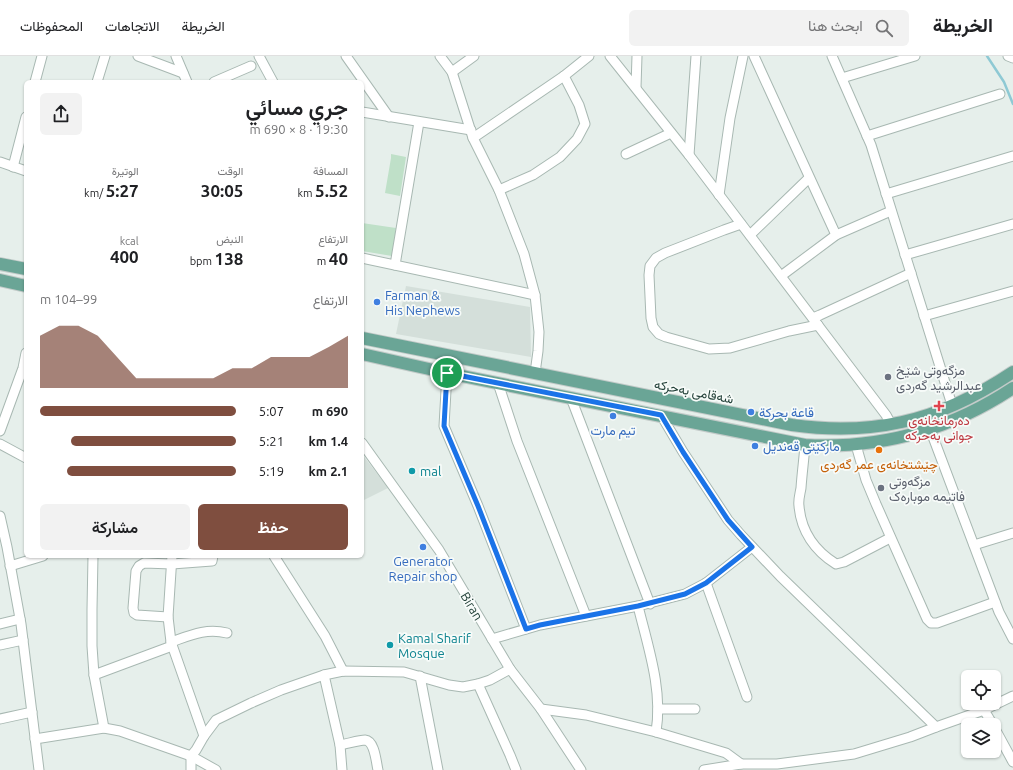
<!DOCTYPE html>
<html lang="ar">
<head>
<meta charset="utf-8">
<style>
	:root { --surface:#fff; --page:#f2f2f2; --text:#202124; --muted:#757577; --line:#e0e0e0; --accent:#7f4e3f }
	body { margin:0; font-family:Ubuntu,Vazirmatn,sans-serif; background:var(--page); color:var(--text); direction:rtl; height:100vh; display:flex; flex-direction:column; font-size:15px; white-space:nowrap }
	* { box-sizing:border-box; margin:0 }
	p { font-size:13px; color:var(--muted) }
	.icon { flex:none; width:22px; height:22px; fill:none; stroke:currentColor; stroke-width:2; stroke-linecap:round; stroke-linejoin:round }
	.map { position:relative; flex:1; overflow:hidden; direction:ltr }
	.details { position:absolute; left:24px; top:24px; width:340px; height:478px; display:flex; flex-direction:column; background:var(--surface); border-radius:6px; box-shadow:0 1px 3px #0004; direction:rtl }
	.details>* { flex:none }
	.controls { position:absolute; left:961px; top:614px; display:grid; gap:8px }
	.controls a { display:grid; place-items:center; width:40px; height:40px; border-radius:6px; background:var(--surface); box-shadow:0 1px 3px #0004; font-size:20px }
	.pin { position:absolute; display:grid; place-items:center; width:34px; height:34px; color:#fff; margin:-17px; border:2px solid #fff; border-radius:50%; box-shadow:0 1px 4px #0007 }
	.round { display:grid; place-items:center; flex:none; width:42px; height:42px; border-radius:6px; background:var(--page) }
	.head { display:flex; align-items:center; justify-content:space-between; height:68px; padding:0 16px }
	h1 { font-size:22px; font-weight:600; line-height:30px }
	.figures { display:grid; grid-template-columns:repeat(3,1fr); gap:6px; height:68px; padding:4px 16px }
	.figures div { display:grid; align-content:center }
	.figures b { font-size:17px; font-weight:600 }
	.figures small { font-size:11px; font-weight:400 }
	.figures p { font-size:11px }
	.chart { height:112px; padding:8px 16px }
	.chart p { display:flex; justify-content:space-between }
	.chart svg { width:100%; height:72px; margin-top:4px; fill:var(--accent); opacity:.7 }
	.primary-button { display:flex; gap:8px; margin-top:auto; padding:8px 16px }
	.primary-button a { flex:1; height:46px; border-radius:6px; background:var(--accent); color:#fff; font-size:16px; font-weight:600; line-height:46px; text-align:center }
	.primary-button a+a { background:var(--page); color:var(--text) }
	ul { padding:0 16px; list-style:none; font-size:13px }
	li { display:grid; grid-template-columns:64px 48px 1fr; align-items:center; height:30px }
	li i { height:10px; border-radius:5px; background:var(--accent) }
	header { display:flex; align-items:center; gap:24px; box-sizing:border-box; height:56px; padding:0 20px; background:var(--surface); border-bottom:1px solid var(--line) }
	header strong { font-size:19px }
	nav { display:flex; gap:22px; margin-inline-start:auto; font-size:14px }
	.search { width:280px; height:36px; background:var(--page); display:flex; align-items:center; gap:10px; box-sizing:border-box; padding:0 14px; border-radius:6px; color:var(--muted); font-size:15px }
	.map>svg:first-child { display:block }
</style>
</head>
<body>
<header>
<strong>الخريطة</strong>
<div class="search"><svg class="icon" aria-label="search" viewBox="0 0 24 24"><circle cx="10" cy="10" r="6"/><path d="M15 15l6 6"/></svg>ابحث هنا</div>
<nav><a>الخريطة</a><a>الاتجاهات</a><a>المحفوظات</a></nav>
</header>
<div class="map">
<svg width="1013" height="714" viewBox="0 0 1013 714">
	<rect width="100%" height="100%" fill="#e6efeb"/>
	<g fill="#d4dfda">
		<polygon points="406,230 530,251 531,301 396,278"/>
		<polygon points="362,398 388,432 364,444 362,441"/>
	</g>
	<g fill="#bfe0c8">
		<polygon points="391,98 406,101 400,140 385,137 391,102"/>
		<polygon points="362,167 396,172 392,200 362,195"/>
	</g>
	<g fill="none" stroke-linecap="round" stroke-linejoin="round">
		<polyline stroke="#8ec9d4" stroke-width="2.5" points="987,0 1004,26 1013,48"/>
		<g stroke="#a8b8b2" stroke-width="11">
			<g id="minor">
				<polyline points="138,0 183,17"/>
				<polyline points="176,0 187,26"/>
				<polyline points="259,0 273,26"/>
				<polyline points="346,0 389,61"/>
				<polyline points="440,0 452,16 473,82 499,134 524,198 535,239 539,276 538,295 535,317"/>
				<polyline points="610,0 689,99 886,359 891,368"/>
				<polyline points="754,0 836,179"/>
				<polyline points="832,0 871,89 952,349"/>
				<polyline points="1008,0 1013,2"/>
				<polyline points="452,16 474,0"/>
				<polyline points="842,22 915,0"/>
				<polyline points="35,26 42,0"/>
				<polyline points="97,26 105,0"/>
				<polyline points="214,26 251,10"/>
				<polyline points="636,31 637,0"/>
				<polyline points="362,56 471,74"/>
				<polyline points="867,80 1000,38"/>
				<polyline points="473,82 564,20 589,0"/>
				<polyline points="626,98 671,77"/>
				<polyline points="689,99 696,0"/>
				<polyline points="0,106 26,115"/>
				<polyline points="13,111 26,61"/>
				<polyline points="499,134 533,119 560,101 577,83 585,68 579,49 564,20"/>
				<polyline points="886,138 1013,100"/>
				<polyline points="719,139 730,62 743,0"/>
				<polyline points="741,168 724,174 665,197 656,202 650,210 649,219 651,262 653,271 659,278 666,281 709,293 730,292 789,275 818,269"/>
				<polyline points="750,179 809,122"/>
				<polyline points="905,199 1013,168"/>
				<polyline points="362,202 535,239"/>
				<polyline points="395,209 419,66"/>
				<polyline points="781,220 836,179 891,155"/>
				<polyline points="924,260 1013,235"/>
				<polyline points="813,262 820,259 911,217"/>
				<polyline points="447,317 444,370 478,450 526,573"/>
				<polyline points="498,327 517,385 586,560"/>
				<polyline points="571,342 650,548"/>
				<polyline points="661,359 683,396 728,464 741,479 780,520 936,671"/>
				<polyline points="930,373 999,556 1013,583"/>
				<polyline points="0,375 23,312 26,297"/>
				<polyline points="362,387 439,494 510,613 541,653 581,714"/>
				<polyline points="0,388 26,402"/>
				<path d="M805 389C804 403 802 417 801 432 800 438 798 444 799 450 801 475 815 495 836 508L844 506 890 482"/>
				<polyline points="856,389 866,424 876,448 927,563 931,567 937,567 995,546"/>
				<polyline points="0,460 7,491 21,568 39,714"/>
				<polyline points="974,489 1013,477"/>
				<polyline points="93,500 92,553 92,590 94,619 104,672"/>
				<polyline points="172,500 168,561 171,586 204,680"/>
				<polyline points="274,500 325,580 343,615"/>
				<polyline points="10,510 43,500"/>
				<polyline points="706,527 747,641"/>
				<path d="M638 550C648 591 663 634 656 676"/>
				<polyline points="168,561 137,559 134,557 133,552 136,515 139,510 144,507 172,508 212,505 213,500"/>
				<polyline points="0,568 20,563"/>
				<polyline points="492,583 540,569 638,550 685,538 706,527 752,491"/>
				<path d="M171 586C191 579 206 572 227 577"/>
				<polyline points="0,589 23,584"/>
				<polyline points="94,619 172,590"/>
				<polyline points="324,619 340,689 342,714"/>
				<polyline points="420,620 438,714"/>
				<polyline points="478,628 510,699 516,714"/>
				<polyline points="541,653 586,659 656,676 726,697 741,708"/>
				<polyline points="658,653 695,653"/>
				<polyline points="984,654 993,669"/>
				<polyline points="0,663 32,656"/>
				<polyline points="994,671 1013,706"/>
				<polyline points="35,683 104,672 120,675 191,700 216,714"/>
				<path d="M340 689C347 688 359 684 365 684 375 685 376 706 378 714"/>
				<polyline points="191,714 191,700 196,694 204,680 216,664 251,647 281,634 324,619 343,615 404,616 449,629 463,631 478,628 490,624 510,613"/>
				<polyline points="704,714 741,708 777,708 854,698 910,681 936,671 984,654 1013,640"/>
			</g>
		</g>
		<g stroke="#c2cac8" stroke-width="14">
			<g id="primary">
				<polyline points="0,208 26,213"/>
				<polyline points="0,224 26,230"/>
				<path d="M362 282 792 369C828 374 866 374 902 366 940 358 980 338 1013 316"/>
				<path d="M362 298 447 317 805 389C881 393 950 374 1013 332"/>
			</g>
		</g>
		<use href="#minor" stroke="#fff" stroke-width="9"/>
		<use href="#primary" stroke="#6aa596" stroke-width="12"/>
	</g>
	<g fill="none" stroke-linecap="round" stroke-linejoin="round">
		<g stroke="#fff" stroke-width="8">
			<polygon id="route" points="447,317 661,359 683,396 728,464 752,491 706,527 685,538 638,550 540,569 526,573 478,450 444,370"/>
		</g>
		<use href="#route" stroke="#1a73e8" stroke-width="5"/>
	</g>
	<g fill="#3f7fe0" stroke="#f7fbf9" stroke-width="1.5">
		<circle cx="377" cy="246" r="4"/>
		<circle cx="751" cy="356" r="4"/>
		<circle cx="613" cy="360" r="4"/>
		<circle cx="755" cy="390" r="4"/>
		<circle cx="423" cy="491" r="4"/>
	</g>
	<g fill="#6b7280" stroke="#f7fbf9" stroke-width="1.5">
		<circle cx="888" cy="321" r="4"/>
		<circle cx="881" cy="432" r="4"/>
	</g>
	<path fill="#e0444e" stroke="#f7fbf9" stroke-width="1.5" d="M937 344h4v4h4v4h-4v4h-4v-4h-4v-4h4z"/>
	<circle fill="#e8710a" stroke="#f7fbf9" stroke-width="1.5" cx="879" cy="394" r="4"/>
	<g fill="#0f9aa8" stroke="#f7fbf9" stroke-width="1.5">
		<circle cx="412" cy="415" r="4"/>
		<circle cx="390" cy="589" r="4"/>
	</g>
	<g text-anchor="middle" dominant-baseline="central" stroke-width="3.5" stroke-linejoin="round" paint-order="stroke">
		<g font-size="13" fill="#366cbe" stroke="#f7fbf9" text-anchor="start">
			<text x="385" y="239">Farman &amp;<tspan x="385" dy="15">His Nephews</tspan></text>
			<text x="759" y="356">قاعة بحركة</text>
			<text x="613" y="374" text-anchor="middle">تيم مارت</text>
			<text x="763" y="390">مارکێتی قەندیل</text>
			<text x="423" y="505" text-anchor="middle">Generator<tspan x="423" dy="15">Repair shop</tspan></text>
		</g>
		<g font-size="13" fill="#5b616d" stroke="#f7fbf9" text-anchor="start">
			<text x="896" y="314">مزگەوتی شێخ<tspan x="896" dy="15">عبدالرشید گەردی</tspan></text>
			<text x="889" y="425">مزگەوتی<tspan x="889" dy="15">فاتیمە موبارەک</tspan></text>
		</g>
		<g font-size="13" fill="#24423a" stroke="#f7fbf9">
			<text transform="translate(694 335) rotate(11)">شەقامی بەحرکە</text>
			<text transform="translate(472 550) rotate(59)">Biran</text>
		</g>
		<g font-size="13" fill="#be3a42" stroke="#f7fbf9">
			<text x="939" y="364">دەرمانخانەی<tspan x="939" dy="15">جوانی بەحرکە</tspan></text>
		</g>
		<g font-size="13" fill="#c56008" stroke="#f7fbf9">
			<text x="879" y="408">چێشتخانەی عمر گەردی</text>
		</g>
		<g font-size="13" fill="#0d838f" stroke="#f7fbf9" text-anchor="start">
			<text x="420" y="415">mal</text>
			<text x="398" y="582">Kamal Sharif<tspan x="398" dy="15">Mosque</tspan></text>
		</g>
	</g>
</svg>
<div class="controls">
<a><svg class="icon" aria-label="locate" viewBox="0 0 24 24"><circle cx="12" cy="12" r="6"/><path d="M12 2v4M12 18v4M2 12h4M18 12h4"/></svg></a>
<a><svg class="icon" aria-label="layers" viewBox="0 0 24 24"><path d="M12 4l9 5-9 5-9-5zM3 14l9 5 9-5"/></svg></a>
</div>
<div class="pin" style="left:447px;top:317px;background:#1e9e55"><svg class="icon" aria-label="arrive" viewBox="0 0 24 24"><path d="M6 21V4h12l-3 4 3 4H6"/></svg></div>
<section class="details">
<div class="head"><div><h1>جري مسائي</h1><p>19:30 · 8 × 690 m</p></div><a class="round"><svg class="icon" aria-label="share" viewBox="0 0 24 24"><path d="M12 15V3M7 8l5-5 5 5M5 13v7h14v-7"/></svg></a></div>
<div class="figures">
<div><p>المسافة</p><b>5.52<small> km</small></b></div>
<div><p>الوقت</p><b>30:05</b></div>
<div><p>الوتيرة</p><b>5:27<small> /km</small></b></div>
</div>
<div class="figures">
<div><p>الارتفاع</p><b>40<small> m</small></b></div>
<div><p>النبض</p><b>138<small> bpm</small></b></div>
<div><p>kcal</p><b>400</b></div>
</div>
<div class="chart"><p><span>الارتفاع</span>99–104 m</p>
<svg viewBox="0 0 160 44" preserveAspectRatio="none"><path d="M0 44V12L10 6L20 6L30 12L40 25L50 38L60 38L70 38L80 38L90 38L100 32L110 32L120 25L130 25L140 25L150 19L160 12V44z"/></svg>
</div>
<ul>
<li><b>690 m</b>5:07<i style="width:100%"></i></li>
<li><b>1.4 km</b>5:21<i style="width:84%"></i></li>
<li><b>2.1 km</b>5:19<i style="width:86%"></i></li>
</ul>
<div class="primary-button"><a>حفظ</a><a>مشاركة</a></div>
</section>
</div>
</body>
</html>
